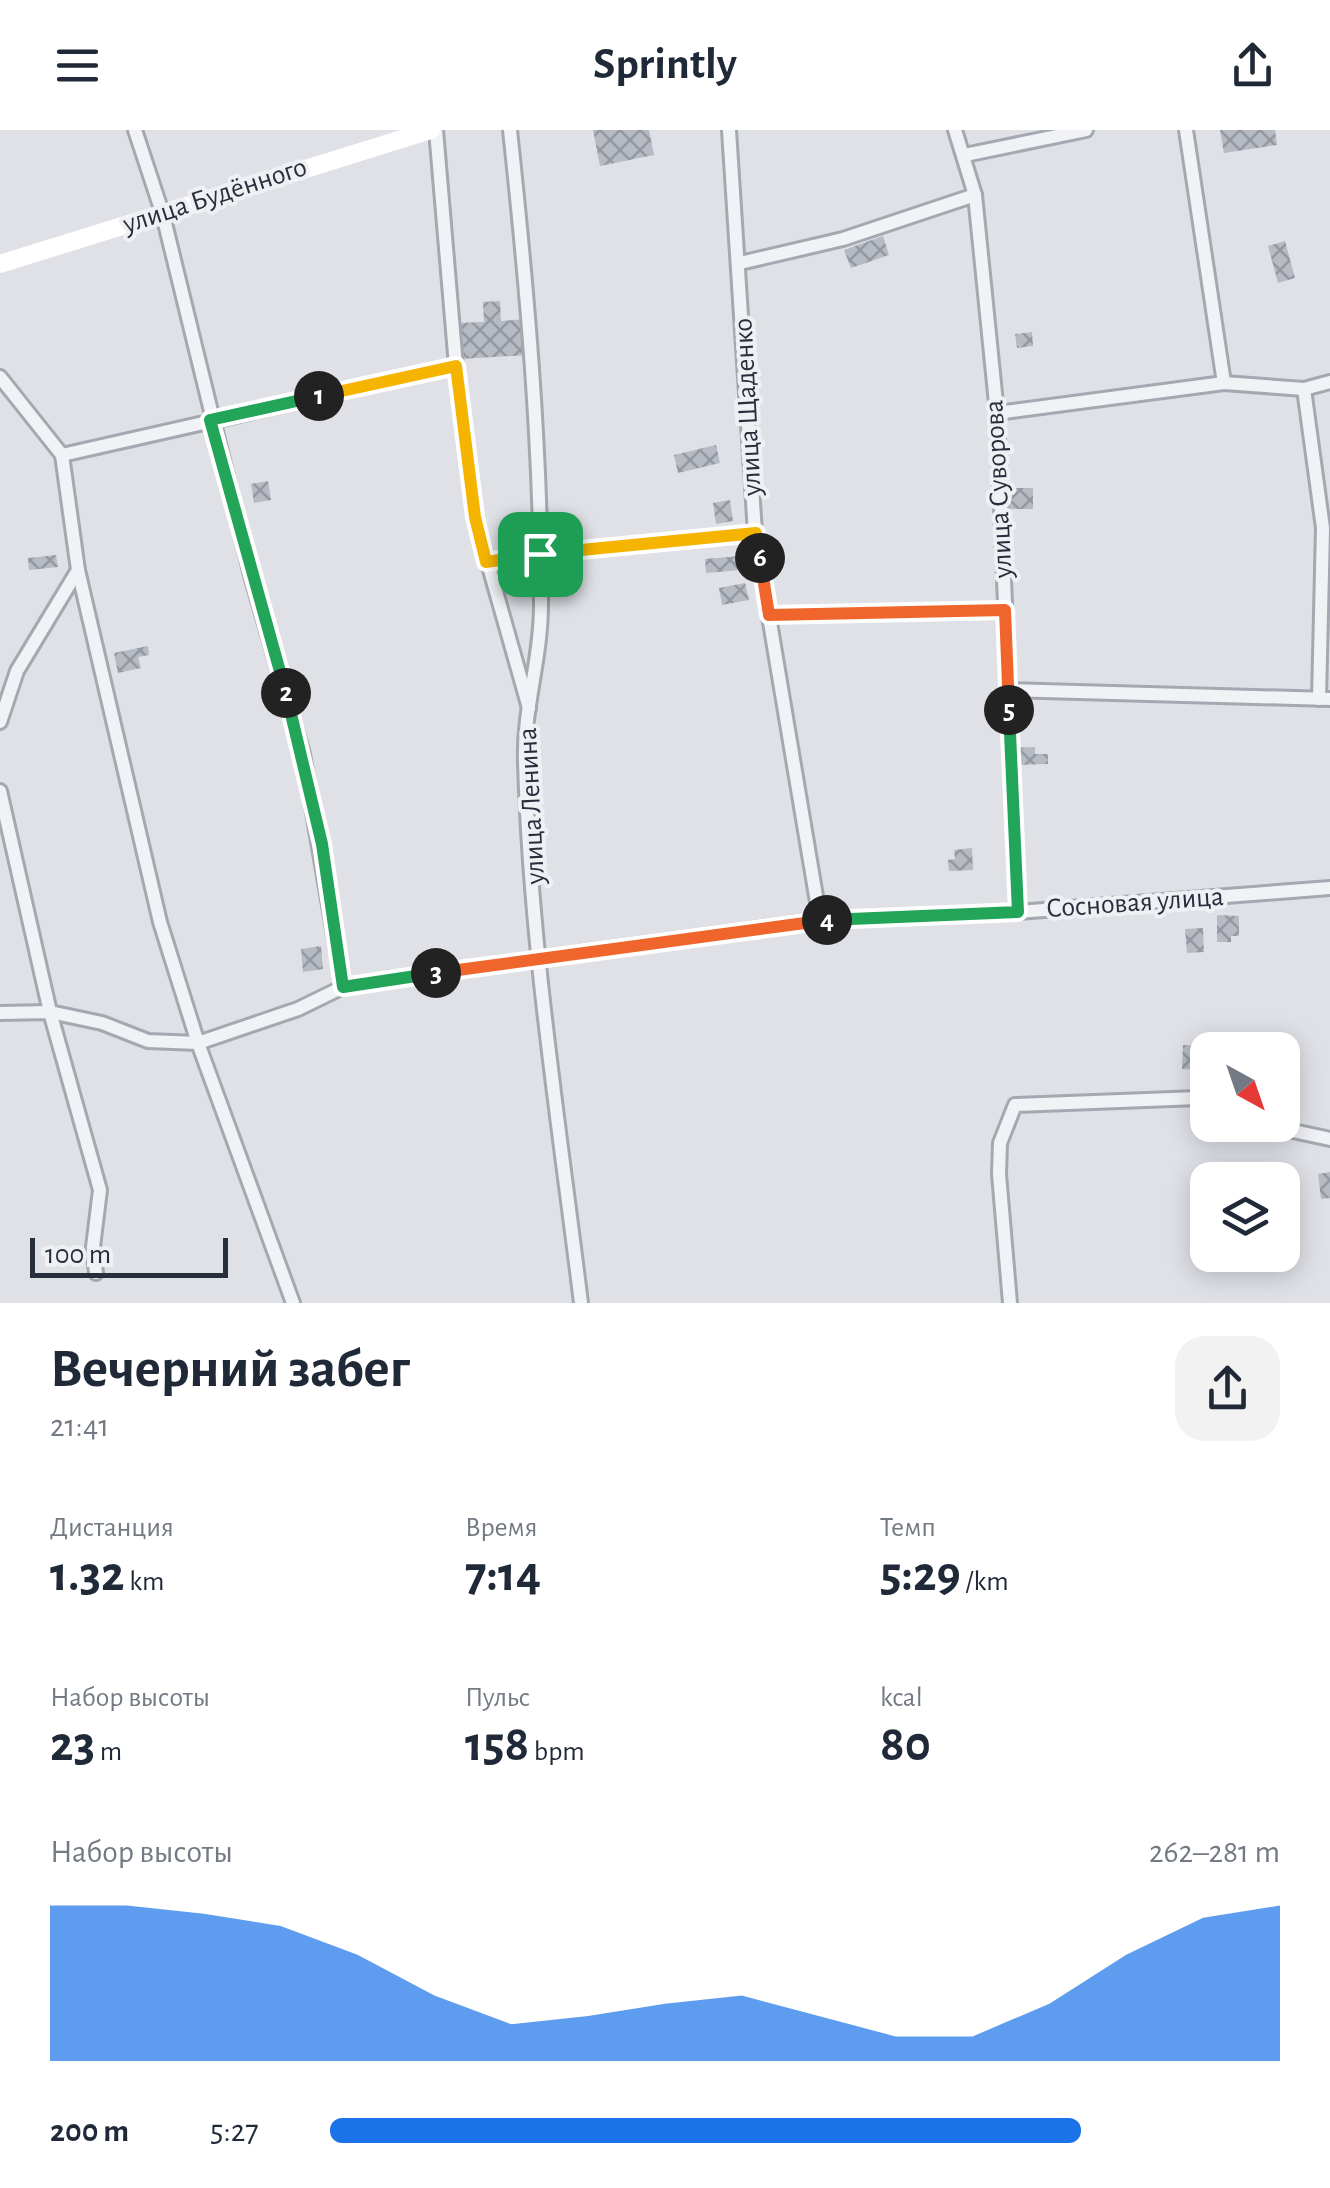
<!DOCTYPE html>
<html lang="ru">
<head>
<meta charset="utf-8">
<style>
	:root { --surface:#fff; --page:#f2f2f3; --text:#1f2937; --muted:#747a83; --accent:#1a73e8 }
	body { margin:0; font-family:"Alegreya Sans",sans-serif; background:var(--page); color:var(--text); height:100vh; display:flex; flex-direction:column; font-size:38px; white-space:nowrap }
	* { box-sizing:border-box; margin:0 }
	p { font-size:32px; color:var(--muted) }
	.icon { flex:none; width:55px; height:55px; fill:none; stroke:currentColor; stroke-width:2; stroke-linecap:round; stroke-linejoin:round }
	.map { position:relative; height:1173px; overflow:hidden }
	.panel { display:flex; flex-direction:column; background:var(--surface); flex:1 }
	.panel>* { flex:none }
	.needle { width:65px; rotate:140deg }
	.tools { position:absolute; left:1190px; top:902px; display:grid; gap:20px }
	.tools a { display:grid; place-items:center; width:110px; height:110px; border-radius:20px; background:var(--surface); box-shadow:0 5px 25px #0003; font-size:50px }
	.scale { position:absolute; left:30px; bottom:25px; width:198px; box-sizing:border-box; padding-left:10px; border:5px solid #292e3c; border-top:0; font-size:28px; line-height:35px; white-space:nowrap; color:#292e3c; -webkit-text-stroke:8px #eef0f4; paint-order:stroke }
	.pin { position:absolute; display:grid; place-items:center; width:85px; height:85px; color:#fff; margin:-42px; border-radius:20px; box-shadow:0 5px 15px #0006 }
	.km { position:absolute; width:50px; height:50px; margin:-25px; border-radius:50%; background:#222; color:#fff; font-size:28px; line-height:50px; text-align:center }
	.round { display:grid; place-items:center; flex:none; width:105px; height:105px; border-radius:30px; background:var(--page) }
	.summary { display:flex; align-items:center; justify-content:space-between; height:170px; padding:0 50px }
	h1 { font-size:55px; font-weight:700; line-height:75px }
	.metrics { display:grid; grid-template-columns:repeat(3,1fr); gap:15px; height:170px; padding:10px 50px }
	.metrics div { display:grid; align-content:center }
	.metrics b { font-size:50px; font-weight:700 }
	.metrics small { font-size:28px; font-weight:400 }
	.metrics p { font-size:28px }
	.chart { height:280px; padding:20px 50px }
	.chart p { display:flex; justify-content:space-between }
	.chart svg { width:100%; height:180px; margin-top:10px; fill:var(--accent); opacity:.7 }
	ul { padding:0 50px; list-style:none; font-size:32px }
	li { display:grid; grid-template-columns:160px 120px 1fr; align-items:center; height:75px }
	li i { height:25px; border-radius:12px; background:var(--accent) }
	header { display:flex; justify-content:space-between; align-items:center; height:130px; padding:0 50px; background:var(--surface); font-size:45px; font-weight:700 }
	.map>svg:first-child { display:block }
</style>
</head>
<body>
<header><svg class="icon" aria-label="menu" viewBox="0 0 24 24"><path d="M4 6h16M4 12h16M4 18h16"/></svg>Sprintly<svg class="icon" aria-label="share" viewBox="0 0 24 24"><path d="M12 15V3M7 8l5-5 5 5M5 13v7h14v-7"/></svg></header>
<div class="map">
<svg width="1330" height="1173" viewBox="0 0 1330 1173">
	<defs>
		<pattern id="building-cross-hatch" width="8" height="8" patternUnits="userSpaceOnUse" patternTransform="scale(2.5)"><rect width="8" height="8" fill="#b6bac3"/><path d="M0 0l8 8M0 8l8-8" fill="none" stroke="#9498a0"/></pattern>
	</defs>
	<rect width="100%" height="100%" fill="#dfe1e7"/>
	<g fill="url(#building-cross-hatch)">
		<polygon points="593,0 649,0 654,25 600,36"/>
		<polygon points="1220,0 1275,0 1277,15 1224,23"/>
		<polygon points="883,106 889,125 851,138 844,120"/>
		<polygon points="1285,111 1295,148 1278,153 1268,116"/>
		<polygon points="500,171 501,191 525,189 528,225 460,229 457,193 484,192 483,172"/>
		<polygon points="1032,202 1033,216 1017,218 1015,204"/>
		<polygon points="716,315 720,333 678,343 674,325"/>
		<polygon points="268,351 271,370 254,373 251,354"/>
		<polygon points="1010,358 1033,358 1033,379 1009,379"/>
		<polygon points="730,370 733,391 716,394 713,373"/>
		<polygon points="56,425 58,437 29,440 28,428"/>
		<polygon points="740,426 741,440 706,443 705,429"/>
		<polygon points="745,453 749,470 722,475 719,458"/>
		<polygon points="148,516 149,525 138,527 141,538 118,543 114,523"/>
		<polygon points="1035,617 1035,624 1048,624 1048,634 1012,635 1012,618"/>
		<polygon points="972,718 973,740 949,741 948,730 955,729 954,720"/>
		<polygon points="1217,785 1239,786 1239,806 1231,806 1231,812 1217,812"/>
		<polygon points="1203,798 1204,822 1187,823 1185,799"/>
		<polygon points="321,816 323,839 303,842 301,819"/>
		<polygon points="1183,915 1221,916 1221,920 1208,920 1208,940 1182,939"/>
		<polygon points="1330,1042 1330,1068 1321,1069 1318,1044"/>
		<polygon points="1294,1050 1297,1072 1282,1074 1282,1051"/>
	</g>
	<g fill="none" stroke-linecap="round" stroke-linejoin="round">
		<g stroke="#a5a8b0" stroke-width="11">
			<polyline id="lane" points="487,432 539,424"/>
		</g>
		<g stroke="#a5a8b0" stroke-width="18">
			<g id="street">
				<polyline points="135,0 163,85 252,449 303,624 343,857"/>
				<polyline points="436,0 456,236 475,387 529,578"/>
				<path d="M510 0C527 158 541 316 541 475 541 530 523 580 525 632 530 812 559 994 581 1173"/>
				<polyline points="729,0 755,403 820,790"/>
				<polyline points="955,0 975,65 997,283 1018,782"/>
				<polyline points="1186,0 1224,253"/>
				<polyline points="965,25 1086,0"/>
				<polyline points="740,133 843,109 975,65"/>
				<polyline points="0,247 62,325 78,440 160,792 198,913 293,1173"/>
				<polyline points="1304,259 1323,398 1319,569"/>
				<polyline points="997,283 1224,253 1304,259 1330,252"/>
				<polyline points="62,325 456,236"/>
				<polyline points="540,424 755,403"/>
				<polyline points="769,485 1005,480"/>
				<polyline points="1008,560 1330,569"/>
				<polyline points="0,592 17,541 78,440"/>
				<polyline points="0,661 50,882 100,1060 93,1117 96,1143"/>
				<polyline points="0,883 50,882 102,893 148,911 198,913 298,879 343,857 541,828 820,790 1018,782 1330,758"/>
				<polyline points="1265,995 1330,1009"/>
				<polyline points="1010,1173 999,1044 1000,1013 1015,975 1198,968 1208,972"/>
			</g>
		</g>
		<use href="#lane" stroke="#f1f2f5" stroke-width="6"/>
		<use href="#street" stroke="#f1f2f5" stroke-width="12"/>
		<polyline stroke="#fff" stroke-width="18" points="0,134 431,0"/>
	</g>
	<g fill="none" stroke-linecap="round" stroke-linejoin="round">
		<g stroke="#fff" stroke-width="20">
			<polyline id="split-1" points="319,266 456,236 475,387 486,432 540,424"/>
		</g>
		<g stroke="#fff" stroke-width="20">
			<polyline id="split-2" points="286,563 210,290 319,266"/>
		</g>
		<g stroke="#fff" stroke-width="20">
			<polyline id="split-3" points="286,563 322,714 343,857 436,843"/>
		</g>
		<g stroke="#fff" stroke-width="20">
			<polyline id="split-4" points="436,843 827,790"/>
		</g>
		<g stroke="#fff" stroke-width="20">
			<polyline id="split-5" points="827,790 1018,782 1009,580"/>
		</g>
		<g stroke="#fff" stroke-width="20">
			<polyline id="split-6" points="760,428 769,485 1005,480 1009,580"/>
		</g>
		<g stroke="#fff" stroke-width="20">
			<polyline id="split-7" points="540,424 756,403 760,428"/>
		</g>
		<use href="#split-1" stroke="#f5b400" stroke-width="12"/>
		<use href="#split-2" stroke="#22a559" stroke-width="12"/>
		<use href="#split-3" stroke="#22a559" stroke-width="12"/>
		<use href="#split-4" stroke="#f0652b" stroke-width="12"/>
		<use href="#split-5" stroke="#22a559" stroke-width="12"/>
		<use href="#split-6" stroke="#f0652b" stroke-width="12"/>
		<use href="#split-7" stroke="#f5b400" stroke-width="12"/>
	</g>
	<g text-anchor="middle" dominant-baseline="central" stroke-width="8" stroke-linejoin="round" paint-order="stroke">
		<g font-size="28" fill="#292e3c" stroke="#eef0f4">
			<text transform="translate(215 66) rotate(-18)">улица Будённого</text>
			<text transform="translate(748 277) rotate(-93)">улица Щаденко</text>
			<text transform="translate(999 359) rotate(-93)">улица Суворова</text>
			<text transform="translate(532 676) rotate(-93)">улица Ленина</text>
			<text transform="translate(1135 773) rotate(-4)">Сосновая улица</text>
		</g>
	</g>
</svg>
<div class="tools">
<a><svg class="needle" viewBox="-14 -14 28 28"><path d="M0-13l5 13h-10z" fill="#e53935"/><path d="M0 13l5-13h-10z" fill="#747a83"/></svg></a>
<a><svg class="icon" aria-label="layers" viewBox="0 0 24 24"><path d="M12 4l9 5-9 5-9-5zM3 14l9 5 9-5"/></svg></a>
</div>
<div class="scale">100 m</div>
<div class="pin" style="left:540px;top:424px;background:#1e9e55"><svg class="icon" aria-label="arrive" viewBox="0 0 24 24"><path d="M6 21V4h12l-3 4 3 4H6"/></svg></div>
<b class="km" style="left:319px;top:266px">1</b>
<b class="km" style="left:286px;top:563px">2</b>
<b class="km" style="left:436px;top:843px">3</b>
<b class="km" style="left:827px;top:790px">4</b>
<b class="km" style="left:1009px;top:580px">5</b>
<b class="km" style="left:760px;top:428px">6</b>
</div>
<section class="panel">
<div class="summary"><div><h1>Вечерний забег</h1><p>21:41</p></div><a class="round"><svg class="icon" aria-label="share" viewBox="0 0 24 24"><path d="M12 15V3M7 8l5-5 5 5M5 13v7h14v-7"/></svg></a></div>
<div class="metrics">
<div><p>Дистанция</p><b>1.32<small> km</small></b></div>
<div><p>Время</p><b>7:14</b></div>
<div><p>Темп</p><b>5:29<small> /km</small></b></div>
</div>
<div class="metrics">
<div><p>Набор высоты</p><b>23<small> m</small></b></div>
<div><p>Пульс</p><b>158<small> bpm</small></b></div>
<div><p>kcal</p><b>80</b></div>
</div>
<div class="chart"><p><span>Набор высоты</span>262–281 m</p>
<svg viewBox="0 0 160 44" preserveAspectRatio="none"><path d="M0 44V6L10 6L20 8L30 11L40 18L50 28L60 35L70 33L80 30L90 28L100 33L110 38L120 38L130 30L140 18L150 9L160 6V44z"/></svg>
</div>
<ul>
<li><b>200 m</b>5:27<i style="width:79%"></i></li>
</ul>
</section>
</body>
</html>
